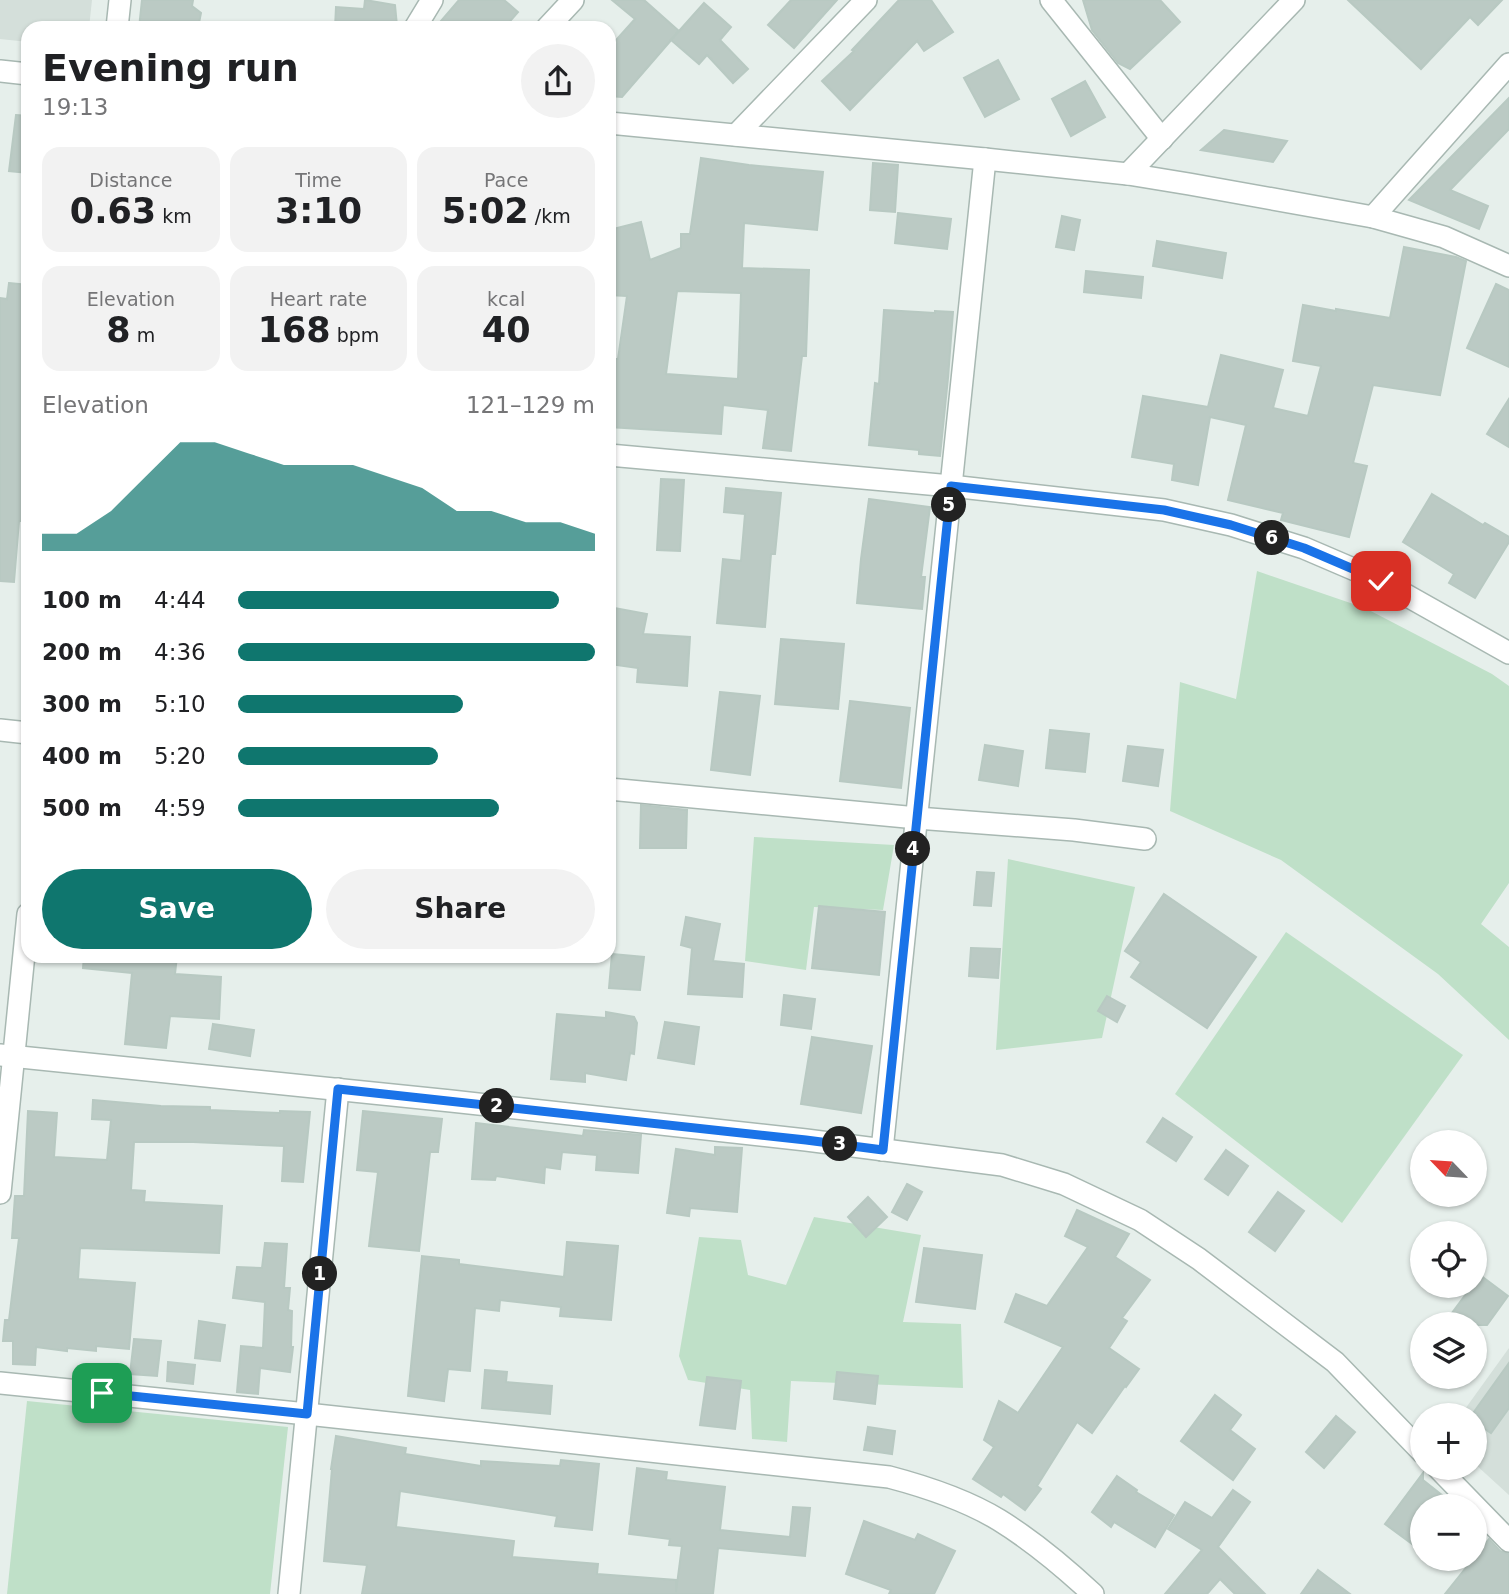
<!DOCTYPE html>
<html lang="en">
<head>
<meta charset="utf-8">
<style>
	:root { --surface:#fff; --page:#f2f2f2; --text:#202124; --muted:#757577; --accent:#0f766e }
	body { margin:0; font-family:"DejaVu Sans",sans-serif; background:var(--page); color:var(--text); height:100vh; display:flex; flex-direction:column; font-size:26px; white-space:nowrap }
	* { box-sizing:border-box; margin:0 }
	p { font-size:23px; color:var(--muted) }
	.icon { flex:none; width:38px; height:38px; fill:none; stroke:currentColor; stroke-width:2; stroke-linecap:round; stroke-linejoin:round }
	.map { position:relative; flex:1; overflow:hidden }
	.side { position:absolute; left:21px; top:21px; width:595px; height:942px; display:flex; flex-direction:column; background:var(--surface); border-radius:21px; box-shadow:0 2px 5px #0004 }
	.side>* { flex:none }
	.needle { width:46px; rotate:295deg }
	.tools { position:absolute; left:1410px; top:1130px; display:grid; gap:14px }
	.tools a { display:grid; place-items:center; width:77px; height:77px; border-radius:50%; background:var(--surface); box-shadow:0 2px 5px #0004; font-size:35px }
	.pin { position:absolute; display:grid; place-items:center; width:60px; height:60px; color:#fff; margin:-30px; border-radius:14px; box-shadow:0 4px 10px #0006 }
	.km { position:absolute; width:35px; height:35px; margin:-18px; border-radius:50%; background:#222; color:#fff; font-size:19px; line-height:35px; text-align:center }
	.round { display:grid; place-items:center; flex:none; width:74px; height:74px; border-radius:37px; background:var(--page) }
	.summary { display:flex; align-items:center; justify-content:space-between; height:119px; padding:0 21px }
	h1 { font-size:38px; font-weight:600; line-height:52px }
	.metrics { display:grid; grid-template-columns:repeat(3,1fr); gap:10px; height:119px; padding:7px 21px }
	.metrics div { display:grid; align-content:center; border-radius:18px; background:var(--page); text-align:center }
	.metrics b { font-size:35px; font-weight:600 }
	.metrics small { font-size:19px; font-weight:400 }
	.metrics p { font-size:19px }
	.chart { height:196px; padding:14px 21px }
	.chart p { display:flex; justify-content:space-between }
	.chart svg { width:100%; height:126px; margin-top:7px; fill:var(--accent); opacity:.7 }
	.cta { display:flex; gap:14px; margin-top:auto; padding:14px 21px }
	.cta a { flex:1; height:80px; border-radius:42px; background:var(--accent); color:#fff; font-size:28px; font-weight:600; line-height:80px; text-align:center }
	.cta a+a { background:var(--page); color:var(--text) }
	ul { padding:0 21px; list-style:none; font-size:23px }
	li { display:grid; grid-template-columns:112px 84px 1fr; align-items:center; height:52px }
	li i { height:18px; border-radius:9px; background:var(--accent) }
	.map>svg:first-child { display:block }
</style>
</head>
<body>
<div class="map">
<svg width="1509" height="1594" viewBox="0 0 1509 1594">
	<rect width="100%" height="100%" fill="#e6efeb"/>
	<g fill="#d4dfda">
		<polygon points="0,0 92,0 89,28 28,28 28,42 0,39"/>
		<polygon points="1509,1348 1509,1495 1475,1464 1475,1416 1460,1416"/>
	</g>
	<g fill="#bfe0c8">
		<polygon points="1257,571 1365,608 1492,674 1509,686 1509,883 1481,924 1509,947 1509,1040 1438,974 1281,860 1170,811 1180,682 1236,699"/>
		<polygon points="754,837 894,845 883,910 814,907 806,970 745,961"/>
		<polygon points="1008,859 1135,887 1102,1038 996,1050"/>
		<polygon points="1286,932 1463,1055 1342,1223 1175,1094"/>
		<polygon points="814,1217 921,1235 903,1322 961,1324 963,1388 791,1381 787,1442 752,1439 750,1390 688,1380 679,1356 699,1237 741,1240 748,1275 786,1285"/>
		<polygon points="27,1401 288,1427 270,1594 7,1594"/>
	</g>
	<g fill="#bbcac4" stroke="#b8c9c2" stroke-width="2" fill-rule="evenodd">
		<polygon points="142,0 193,0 192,6 201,13 198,28 139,28"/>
		<polygon points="365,0 395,5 397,26 380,26 380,28 335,28 336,7 364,9"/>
		<polygon points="459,0 504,0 518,12 504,28 435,28"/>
		<polygon points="612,0 644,0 679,31 622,97 609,96 609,48 635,19"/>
		<polygon points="791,0 837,0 794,48 768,25"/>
		<polygon points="899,0 931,0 953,32 924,51 917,41 850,110 822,81 854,51 852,50"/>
		<polygon points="1083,0 1160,0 1180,22 1130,69 1118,63 1092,30"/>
		<polygon points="1348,0 1502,0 1478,25 1470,17 1421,69"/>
		<polygon points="704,3 731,27 720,40 748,69 733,83 707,55 699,64 671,40"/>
		<polygon points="998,60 1019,99 985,117 964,78"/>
		<polygon points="1085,81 1105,117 1071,136 1052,99"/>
		<polygon points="1509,98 1509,129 1450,190 1488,206 1479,229 1409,200"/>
		<polygon points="16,115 28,116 28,173 9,171"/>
		<polygon points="1224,130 1287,141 1273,162 1201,150"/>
		<path d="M701 158 749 165 823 172 817 230 744 223 742 268 809 270 806 356H802L791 451 763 448 768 410 723 405 721 434 609 427V403L613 359H618L627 296 609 295V230L641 222 650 260 681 248V234H690ZM677 291 741 293 738 379 666 374Z"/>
		<polygon points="873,163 898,165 895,212 870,210"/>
		<polygon points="898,213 951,219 947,249 895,243"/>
		<polygon points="1062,216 1080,220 1074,250 1056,247"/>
		<polygon points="1157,241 1226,253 1222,278 1153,266"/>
		<polygon points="1404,247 1456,257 1466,261 1440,395 1373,385 1353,463 1367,466 1349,537 1281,520 1283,513 1228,500 1246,425 1210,417 1198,485 1172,480 1174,464 1132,457 1143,396 1208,407 1221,355 1283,370 1273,408 1308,416 1321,366 1293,361 1303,305 1336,311 1336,309 1390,318"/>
		<polygon points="1086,271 1143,277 1141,298 1084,292"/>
		<polygon points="9,283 28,285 28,521 19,521 14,582 0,581 0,298 7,299"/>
		<polygon points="1496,284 1509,290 1509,367 1467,348"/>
		<polygon points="884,310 935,313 935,311 953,312 948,378 940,456 919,454 919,450 869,445 875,383 879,384"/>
		<polygon points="1509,399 1509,447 1487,434"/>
		<polygon points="661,479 684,480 680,551 657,550"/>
		<polygon points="726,488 781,493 775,554 771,554 765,627 717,623 723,559 741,561 745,514 724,512"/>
		<polygon points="1432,494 1483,525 1485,523 1509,537 1509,542 1475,598 1449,583 1454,574 1403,542"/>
		<polygon points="869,499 930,507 921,577 925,577 922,609 857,603 861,559"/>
		<polygon points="609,607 647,614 643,634 690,637 687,686 637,682 638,668 609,664"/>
		<polygon points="781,639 844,644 838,709 775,704"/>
		<polygon points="720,692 760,696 750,775 711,770"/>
		<polygon points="850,701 910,708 901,788 840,781"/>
		<polygon points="1050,730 1089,734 1085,772 1046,768"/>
		<polygon points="985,745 1023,751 1018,786 979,780"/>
		<polygon points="1128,746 1163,750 1158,786 1123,781"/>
		<polygon points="641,805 687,810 686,848 640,848"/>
		<polygon points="977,872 994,873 991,906 974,905"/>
		<polygon points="1164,894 1256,957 1207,1028 1131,977 1141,962 1125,951"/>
		<polygon points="819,906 885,912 879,975 812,968"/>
		<polygon points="686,917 720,924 713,961 744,964 742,997 688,994 692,948 681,945"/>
		<polygon points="971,948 1000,949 998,978 969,976"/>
		<polygon points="612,954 644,957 640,990 609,988"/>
		<polygon points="84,956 177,956 175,974 221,977 219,1019 170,1016 166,1048 125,1044 132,973 83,968"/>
		<polygon points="784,995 815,999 811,1029 781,1025"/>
		<polygon points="1107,996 1125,1006 1117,1022 1098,1011"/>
		<polygon points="606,1012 634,1017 637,1023 634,1054 630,1053 626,1080 585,1073 585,1082 551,1079 557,1014 606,1018"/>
		<polygon points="665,1022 699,1027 694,1064 658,1058"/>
		<polygon points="213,1024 254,1030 250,1056 209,1049"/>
		<polygon points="812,1037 872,1046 861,1113 801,1104"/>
		<polygon points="93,1100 161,1106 210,1107 210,1110 280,1113 280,1111 310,1112 303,1182 282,1181 284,1146 193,1142 134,1142 131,1190 145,1191 144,1202 222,1206 219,1253 80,1248 78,1279 135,1283 129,1349 96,1346 96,1351 67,1348 67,1351 36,1347 35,1365 13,1364 13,1341 3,1341 5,1320 9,1320 19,1238 12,1238 15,1196 24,1196 28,1111 57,1113 54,1157 107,1160 111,1120 92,1119"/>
		<polygon points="363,1111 442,1119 438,1152 430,1152 419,1251 369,1246 378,1172 357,1170"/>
		<polygon points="1163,1118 1192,1137 1176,1161 1147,1142"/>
		<polygon points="476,1123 583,1136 584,1130 641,1135 638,1173 596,1170 597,1155 562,1152 560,1169 545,1167 544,1183 496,1176 495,1180 472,1179"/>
		<polygon points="715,1147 742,1148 737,1212 690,1208 689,1216 667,1213 676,1149 715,1155"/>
		<polygon points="1226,1150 1248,1166 1228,1195 1205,1179"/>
		<polygon points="907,1184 922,1192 907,1220 892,1212"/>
		<polygon points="1278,1192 1304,1211 1275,1251 1249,1232"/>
		<polygon points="868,1197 887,1217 866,1237 848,1217"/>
		<polygon points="1077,1210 1129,1234 1115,1257 1150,1280 1122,1318 1127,1321 1109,1348 1139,1369 1126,1387 1125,1386 1092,1433 1077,1422 1037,1486 1041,1489 1025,1510 1003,1494 1001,1497 973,1479 994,1447 984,1440 999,1401 1018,1413 1063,1347 1005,1322 1016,1294 1047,1306 1088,1247 1065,1236"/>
		<polygon points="567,1242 618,1246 611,1320 560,1316 561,1307 500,1300 499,1311 475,1308 470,1371 448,1369 444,1401 408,1396 422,1256 459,1260 459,1264 564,1277"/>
		<polygon points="265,1243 287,1244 284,1288 290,1288 288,1310 292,1311 291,1347 293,1347 290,1372 260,1368 258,1394 237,1392 241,1346 263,1348 265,1302 233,1298 237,1267 262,1268"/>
		<polygon points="924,1248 982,1255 975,1309 916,1302"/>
		<polygon points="1480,1275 1508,1296 1487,1325 1443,1325 1472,1286 1475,1286 1475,1282"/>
		<polygon points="199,1321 225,1325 220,1361 195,1358"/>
		<polygon points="134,1339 161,1341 157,1376 130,1374"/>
		<polygon points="168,1362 195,1365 193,1384 167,1381"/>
		<polygon points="1509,1363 1509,1408 1491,1433 1475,1422 1475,1416 1471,1416"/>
		<polygon points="485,1370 507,1372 506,1382 552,1386 550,1414 482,1408"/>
		<polygon points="837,1372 878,1376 875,1404 834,1399"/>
		<polygon points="707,1377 741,1381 735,1429 700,1425"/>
		<polygon points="1215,1395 1241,1415 1230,1430 1255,1449 1233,1480 1181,1441"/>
		<polygon points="1336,1416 1355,1432 1324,1468 1306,1452"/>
		<polygon points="868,1427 895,1431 892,1454 864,1450"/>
		<polygon points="336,1436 406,1448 405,1454 481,1466 481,1461 560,1466 561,1460 599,1464 592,1530 555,1526 557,1516 400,1491 396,1527 514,1541 512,1557 598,1564 597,1574 676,1580 676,1592 682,1546 669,1545 670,1539 629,1534 637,1468 667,1472 666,1480 725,1487 720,1530 790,1537 793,1507 810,1508 805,1556 718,1548 713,1594 362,1594 367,1565 324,1561 332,1469 331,1469"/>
		<polygon points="1423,1473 1423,1480 1457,1507 1423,1507 1423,1552 1385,1524"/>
		<polygon points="1117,1476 1137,1490 1136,1492 1174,1515 1155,1547 1114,1522 1111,1527 1092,1512"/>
		<polygon points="1233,1490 1250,1502 1218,1547 1265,1594 1235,1594 1220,1579 1207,1594 1165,1594 1202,1550 1168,1529 1185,1502 1212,1518"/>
		<polygon points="864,1521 915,1540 918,1534 955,1551 934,1594 889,1594 891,1590 846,1574"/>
		<polygon points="1489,1539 1500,1551 1509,1554 1509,1594 1445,1594 1473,1559 1475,1559 1475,1557"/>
		<polygon points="1318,1570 1350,1594 1301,1594"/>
	</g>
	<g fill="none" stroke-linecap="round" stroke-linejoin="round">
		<g stroke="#a8b8b2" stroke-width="24">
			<g id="minor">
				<polyline points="1051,0 1162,139"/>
				<polyline points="117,28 120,0"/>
				<polyline points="415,28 432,0"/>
				<polyline points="547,28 573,0"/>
				<polyline points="0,71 28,74"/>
				<polyline points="609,123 985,159 1128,174 1189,184 1373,217 1444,237 1509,266"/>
				<polyline points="736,135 866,0"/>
				<polyline points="1128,174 1294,0"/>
				<polyline points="1373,217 1509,64"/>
				<polyline points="609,455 951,486 1164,510 1231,525 1304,548 1381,581 1509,653"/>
				<polyline points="0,730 28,733"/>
				<polyline points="609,789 917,818 1074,830 1145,839"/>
				<polyline points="0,1055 451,1101 806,1140 1002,1165 1064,1184 1140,1220 1199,1259 1335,1362 1423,1453"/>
				<polyline points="882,1150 985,159"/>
				<polyline points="0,1193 28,914"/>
				<path d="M0 1383 307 1414 889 1477C927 1487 966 1500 999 1520 1033 1541 1064 1567 1093 1594"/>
				<polyline points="1438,1468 1509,1541"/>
				<polyline points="289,1594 338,1089"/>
			</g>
		</g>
		<use href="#minor" stroke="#fff" stroke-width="21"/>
	</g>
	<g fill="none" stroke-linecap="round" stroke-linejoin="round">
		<g stroke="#fff" stroke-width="14">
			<polyline id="route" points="102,1393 307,1414 338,1089 806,1140 883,1150 951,486 1164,510 1231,525 1304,548 1381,581"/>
		</g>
		<use href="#route" stroke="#1a73e8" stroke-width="9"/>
	</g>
</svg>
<div class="tools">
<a><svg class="needle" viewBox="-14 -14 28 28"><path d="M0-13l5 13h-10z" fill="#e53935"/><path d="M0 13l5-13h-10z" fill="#757577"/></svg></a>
<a><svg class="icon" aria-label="locate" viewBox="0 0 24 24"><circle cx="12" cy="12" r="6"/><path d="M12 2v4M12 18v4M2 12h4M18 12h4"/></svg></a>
<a><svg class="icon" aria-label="layers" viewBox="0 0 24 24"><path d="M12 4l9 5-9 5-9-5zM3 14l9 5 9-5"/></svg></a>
<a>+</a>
<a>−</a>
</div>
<div class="pin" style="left:102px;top:1393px;background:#1e9e55"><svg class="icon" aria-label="arrive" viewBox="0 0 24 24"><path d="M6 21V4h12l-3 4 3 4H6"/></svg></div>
<div class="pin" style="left:1381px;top:581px;background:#d93025"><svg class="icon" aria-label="check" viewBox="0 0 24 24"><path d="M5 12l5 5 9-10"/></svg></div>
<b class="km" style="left:320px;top:1274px">1</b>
<b class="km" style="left:497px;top:1106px">2</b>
<b class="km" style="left:840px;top:1144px">3</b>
<b class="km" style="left:913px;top:849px">4</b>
<b class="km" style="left:949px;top:505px">5</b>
<b class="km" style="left:1272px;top:538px">6</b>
<section class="side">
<div class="summary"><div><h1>Evening run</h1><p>19:13</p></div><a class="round"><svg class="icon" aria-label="share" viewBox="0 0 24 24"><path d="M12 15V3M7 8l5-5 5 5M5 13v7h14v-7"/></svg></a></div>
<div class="metrics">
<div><p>Distance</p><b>0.63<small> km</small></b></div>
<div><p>Time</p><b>3:10</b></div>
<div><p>Pace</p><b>5:02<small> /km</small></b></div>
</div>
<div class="metrics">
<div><p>Elevation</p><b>8<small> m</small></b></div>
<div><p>Heart rate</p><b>168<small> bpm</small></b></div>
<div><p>kcal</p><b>40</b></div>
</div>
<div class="chart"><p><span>Elevation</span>121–129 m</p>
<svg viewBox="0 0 160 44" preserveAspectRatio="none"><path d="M0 44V38L10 38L20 30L30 18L40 6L50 6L60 10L70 14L80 14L90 14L100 18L110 22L120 30L130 30L140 34L150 34L160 38V44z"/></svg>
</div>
<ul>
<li><b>100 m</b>4:44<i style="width:90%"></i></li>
<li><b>200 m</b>4:36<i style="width:100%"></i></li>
<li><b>300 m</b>5:10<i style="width:63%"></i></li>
<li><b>400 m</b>5:20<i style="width:56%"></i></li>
<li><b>500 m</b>4:59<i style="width:73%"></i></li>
</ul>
<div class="cta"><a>Save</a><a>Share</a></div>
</section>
</div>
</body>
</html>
